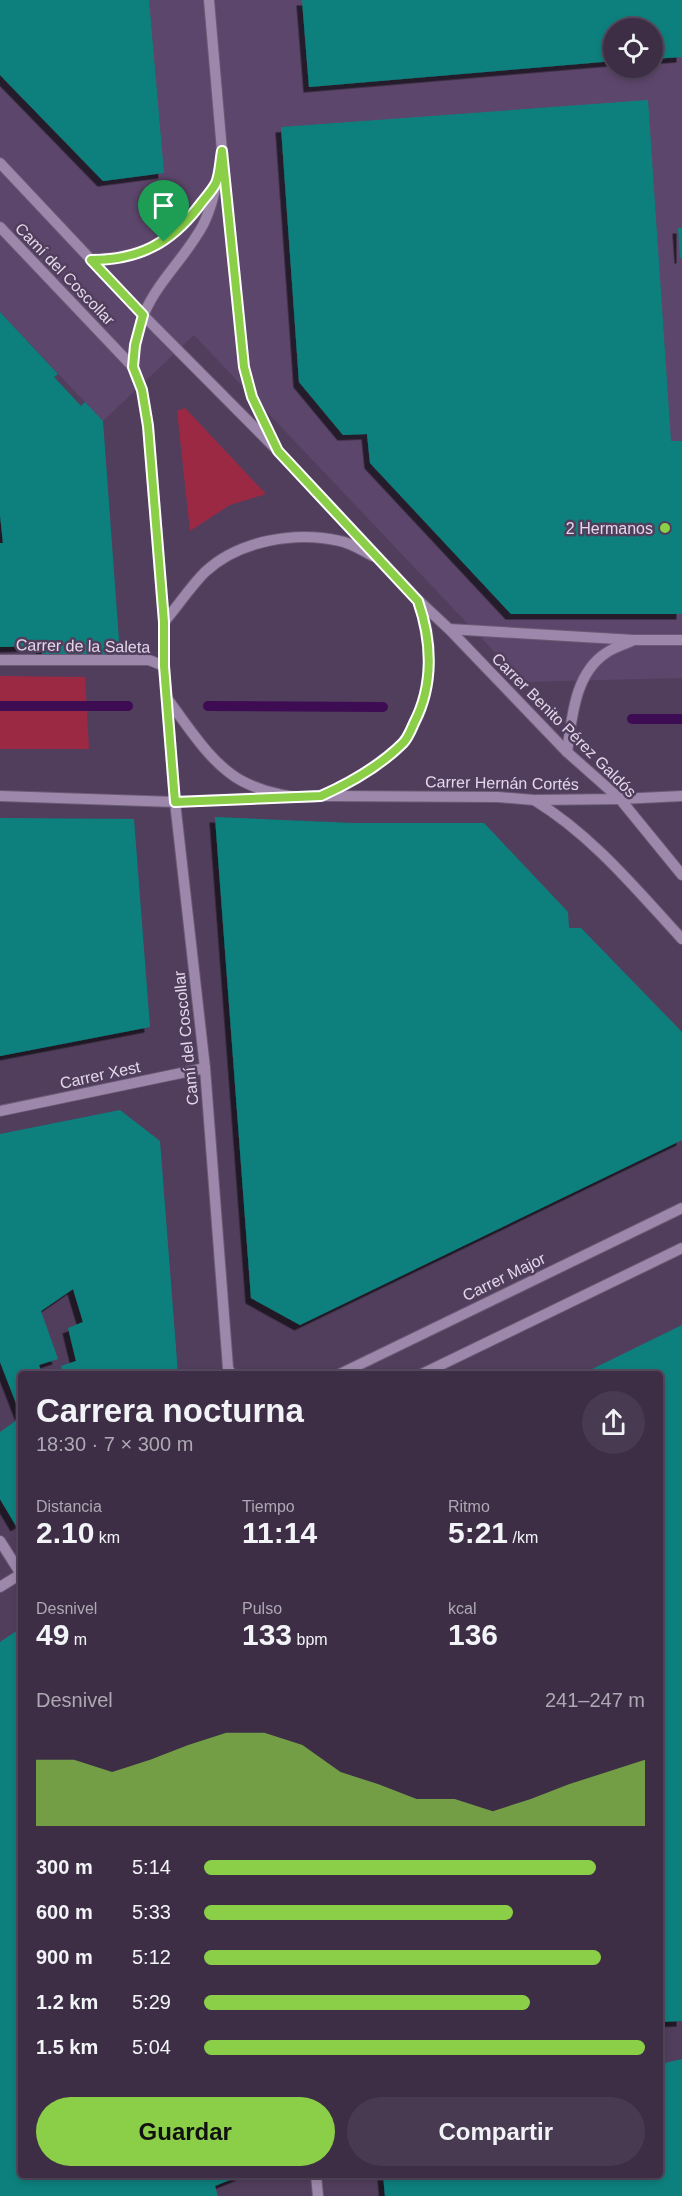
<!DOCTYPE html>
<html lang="es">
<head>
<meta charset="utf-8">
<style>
	:root { --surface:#3d2e46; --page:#483a51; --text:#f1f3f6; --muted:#ada8b3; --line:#564a5f; --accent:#8bce47 }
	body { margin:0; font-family:Arial,sans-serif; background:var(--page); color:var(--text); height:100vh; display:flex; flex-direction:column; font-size:22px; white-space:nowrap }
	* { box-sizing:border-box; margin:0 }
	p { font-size:20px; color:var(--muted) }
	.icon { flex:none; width:33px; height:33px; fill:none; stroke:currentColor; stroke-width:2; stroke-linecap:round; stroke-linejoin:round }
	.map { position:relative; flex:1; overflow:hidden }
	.drawer { position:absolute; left:18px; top:1371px; width:645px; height:807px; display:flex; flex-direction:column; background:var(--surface); border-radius:6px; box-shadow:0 3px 9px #0003,0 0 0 2px var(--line) }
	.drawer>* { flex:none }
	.buttons { position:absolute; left:603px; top:18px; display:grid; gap:12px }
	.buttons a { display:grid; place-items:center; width:60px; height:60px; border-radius:50%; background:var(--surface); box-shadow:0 3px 9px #0003,0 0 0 2px var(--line); font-size:30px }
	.pin { position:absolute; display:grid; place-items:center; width:51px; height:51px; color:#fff; margin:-62px -26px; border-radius:50% 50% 50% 0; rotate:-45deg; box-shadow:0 0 6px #0007 }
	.pin .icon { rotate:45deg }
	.round { display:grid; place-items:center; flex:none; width:63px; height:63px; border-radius:32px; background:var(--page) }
	.headline { display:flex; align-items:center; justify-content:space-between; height:102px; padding:0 18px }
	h1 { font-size:33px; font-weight:700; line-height:45px }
	.metrics { display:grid; grid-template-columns:repeat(3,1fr); gap:9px; height:102px; padding:6px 18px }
	.metrics div { display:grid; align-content:center }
	.metrics b { font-size:30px; font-weight:700 }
	.metrics small { font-size:16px; font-weight:400 }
	.metrics p { font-size:16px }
	.chart { height:168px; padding:12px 18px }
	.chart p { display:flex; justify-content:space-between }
	.chart svg { width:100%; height:108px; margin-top:6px; fill:var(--accent); opacity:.7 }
	.cta { display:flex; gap:12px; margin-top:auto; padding:12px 18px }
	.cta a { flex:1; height:69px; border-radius:36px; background:var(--accent); color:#111; font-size:24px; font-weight:700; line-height:69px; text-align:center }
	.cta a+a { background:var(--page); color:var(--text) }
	ul { padding:0 18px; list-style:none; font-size:20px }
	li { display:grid; grid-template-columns:96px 72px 1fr; align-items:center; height:45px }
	li i { height:15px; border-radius:8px; background:var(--accent) }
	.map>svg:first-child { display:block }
</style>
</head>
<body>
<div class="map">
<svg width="682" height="2196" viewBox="0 0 682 2196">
	<defs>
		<filter id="shadow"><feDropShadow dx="-5.5" dy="5.5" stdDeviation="0" flood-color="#0009"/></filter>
	</defs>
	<rect width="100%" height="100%" fill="#513e5d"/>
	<path fill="#5d466b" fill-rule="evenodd" d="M0 0H682V678L523 682 194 335 103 421 0 312ZM614 28H652V68H614Z"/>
	<g fill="#9c2943">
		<polygon points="185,408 266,494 230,505 190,531 177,411"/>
		<polygon points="0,676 85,677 89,749 0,749"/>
	</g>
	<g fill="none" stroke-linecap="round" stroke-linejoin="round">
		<g stroke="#3d0c53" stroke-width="10">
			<polyline points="0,706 128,706"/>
			<polyline points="208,706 383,707"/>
			<polyline points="632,719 682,719"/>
		</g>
	</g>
	<g fill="#0b807d" filter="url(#shadow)">
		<polygon points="0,0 149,0 164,173 103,181 0,75"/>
		<polygon points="302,0 682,0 682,57 652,59 652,28 614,28 614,61 309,87"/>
		<polygon points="648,100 671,441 682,441 682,614 511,614 370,463 367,434 343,435 299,382 281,127"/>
		<polygon points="678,228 682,228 682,258 680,258"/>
		<polygon points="0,312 58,374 54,377 81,406 85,402 103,421 120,654 42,654 41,646 0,647 0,543 3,543 0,515"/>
		<polygon points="215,817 352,823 484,823 568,912 569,928 581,928 682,1032 682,1140 300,1325 251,1298"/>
		<polygon points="0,818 134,819 150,1027 0,1056"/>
		<polygon points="120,1110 160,1141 178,1374 63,1374 61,1366 76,1361 68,1328 83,1322 73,1289 41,1311 58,1359 39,1365 42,1374 21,1374 21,1416 0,1362 0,1134"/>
		<polygon points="682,1325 682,2021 660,2022 660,1374 582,1374"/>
		<polygon points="21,1417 21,1523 16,1526 0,1499 0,1432"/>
		<polygon points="21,1628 21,2175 242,2175 215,2186 218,2196 0,2196 0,1642"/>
		<polygon points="682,2059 682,2196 385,2196 383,2175 660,2175 660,2064"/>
	</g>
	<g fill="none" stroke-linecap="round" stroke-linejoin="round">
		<g stroke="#6a5a74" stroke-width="12">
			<g id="minor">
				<polyline points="209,0 222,151 244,367 252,397 274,443"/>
				<polyline points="0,163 143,315 278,451 419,601 449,629 567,752 620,799 682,875"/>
				<polyline points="0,227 133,367 142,390 148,426 164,622 164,666 175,802 205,1068 228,1368 231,1374"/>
				<path d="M91 259C155 259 178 234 214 186"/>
				<path d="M133 367C135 352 136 336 141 322 153 285 185 259 203 225 213 205 216 185 220 163"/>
				<path d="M164 622C178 606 190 587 205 572 239 540 296 531 340 541 351 543 363 551 373 556"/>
				<polyline points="449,629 634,640 682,640"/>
				<polyline points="0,660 149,660 164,666"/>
				<path d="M169 701C189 728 212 765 242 781 263 792 299 802 322 795 343 789 364 774 381 761 389 755 400 748 405 740 432 700 435 649 420 604"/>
				<path d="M567 752C572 719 574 674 606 653 613 648 623 645 632 641"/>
				<polyline points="0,796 175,802 276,797"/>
				<polyline points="326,796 498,797 534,800 620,799 682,796"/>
				<path d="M534 800C593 836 636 889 682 939"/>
				<polyline points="0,1111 205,1068"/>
				<polyline points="340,1374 682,1208"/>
				<polyline points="422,1374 682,1248"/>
				<polyline points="0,1541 21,1574"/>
				<polyline points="0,1587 21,1574"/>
				<polyline points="316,2175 318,2196"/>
			</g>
		</g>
		<use href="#minor" stroke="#9d88ab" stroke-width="10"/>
	</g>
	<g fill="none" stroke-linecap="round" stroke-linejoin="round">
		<g stroke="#fff" stroke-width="12">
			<path id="route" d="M222 151 244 367 252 397 278 451 418 601C432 641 434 685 414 723 411 730 408 738 403 743 380 766 350 783 321 796L175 802 164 666V622L148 426 142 390 133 367 135 345 143 315 91 260C138 260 170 244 199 206 204 199 212 191 216 183 220 174 220 161 222 151Z"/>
		</g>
		<use href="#route" stroke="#8bce47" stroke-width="8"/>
	</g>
	<circle fill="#8bce47" stroke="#513e5d" stroke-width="2" cx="665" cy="528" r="6"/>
	<g text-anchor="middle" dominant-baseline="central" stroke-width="5" stroke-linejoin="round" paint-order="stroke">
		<g font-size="16" fill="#e3d7ea" stroke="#513e5d">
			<text transform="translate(65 274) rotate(46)">Camí del Coscollar</text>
			<text transform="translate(83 646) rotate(1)">Carrer de la Saleta</text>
			<text transform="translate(564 725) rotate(45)">Carrer Benito Pérez Galdós</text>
			<text transform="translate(502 783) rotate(1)">Carrer Hernán Cortés</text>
			<text transform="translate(186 1038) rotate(-96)">Camí del Coscollar</text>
			<text transform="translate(100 1075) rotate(-12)">Carrer Xest</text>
			<text transform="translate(504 1277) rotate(-26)">Carrer Major</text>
		</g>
		<g font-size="16" fill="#e3d7ea" stroke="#513e5d" text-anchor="end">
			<text x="653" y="528">2 Hermanos</text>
		</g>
	</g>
</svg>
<div class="buttons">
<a><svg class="icon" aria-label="locate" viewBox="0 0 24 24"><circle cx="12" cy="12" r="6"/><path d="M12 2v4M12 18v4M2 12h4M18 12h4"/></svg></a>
</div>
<div class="pin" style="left:164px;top:242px;background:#1e9e55"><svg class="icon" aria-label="arrive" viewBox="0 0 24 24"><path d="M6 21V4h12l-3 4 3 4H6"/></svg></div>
<section class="drawer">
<div class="headline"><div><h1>Carrera nocturna</h1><p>18:30 · 7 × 300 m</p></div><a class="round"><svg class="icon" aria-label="share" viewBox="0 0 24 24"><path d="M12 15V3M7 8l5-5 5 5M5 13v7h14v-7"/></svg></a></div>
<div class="metrics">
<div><p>Distancia</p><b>2.10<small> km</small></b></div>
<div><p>Tiempo</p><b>11:14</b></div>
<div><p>Ritmo</p><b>5:21<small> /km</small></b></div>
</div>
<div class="metrics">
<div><p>Desnivel</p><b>49<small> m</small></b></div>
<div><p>Pulso</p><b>133<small> bpm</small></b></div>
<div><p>kcal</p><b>136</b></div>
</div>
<div class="chart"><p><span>Desnivel</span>241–247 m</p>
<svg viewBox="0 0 160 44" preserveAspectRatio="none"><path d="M0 44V17L10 17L20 22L30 17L40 11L50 6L60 6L70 11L80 22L90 27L100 33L110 33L120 38L130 33L140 27L150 22L160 17V44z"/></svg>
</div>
<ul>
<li><b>300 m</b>5:14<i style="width:89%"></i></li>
<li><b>600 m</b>5:33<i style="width:70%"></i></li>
<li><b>900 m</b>5:12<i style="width:90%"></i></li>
<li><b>1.2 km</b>5:29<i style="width:74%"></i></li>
<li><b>1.5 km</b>5:04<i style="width:100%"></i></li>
</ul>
<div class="cta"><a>Guardar</a><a>Compartir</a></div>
</section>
</div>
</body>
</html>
